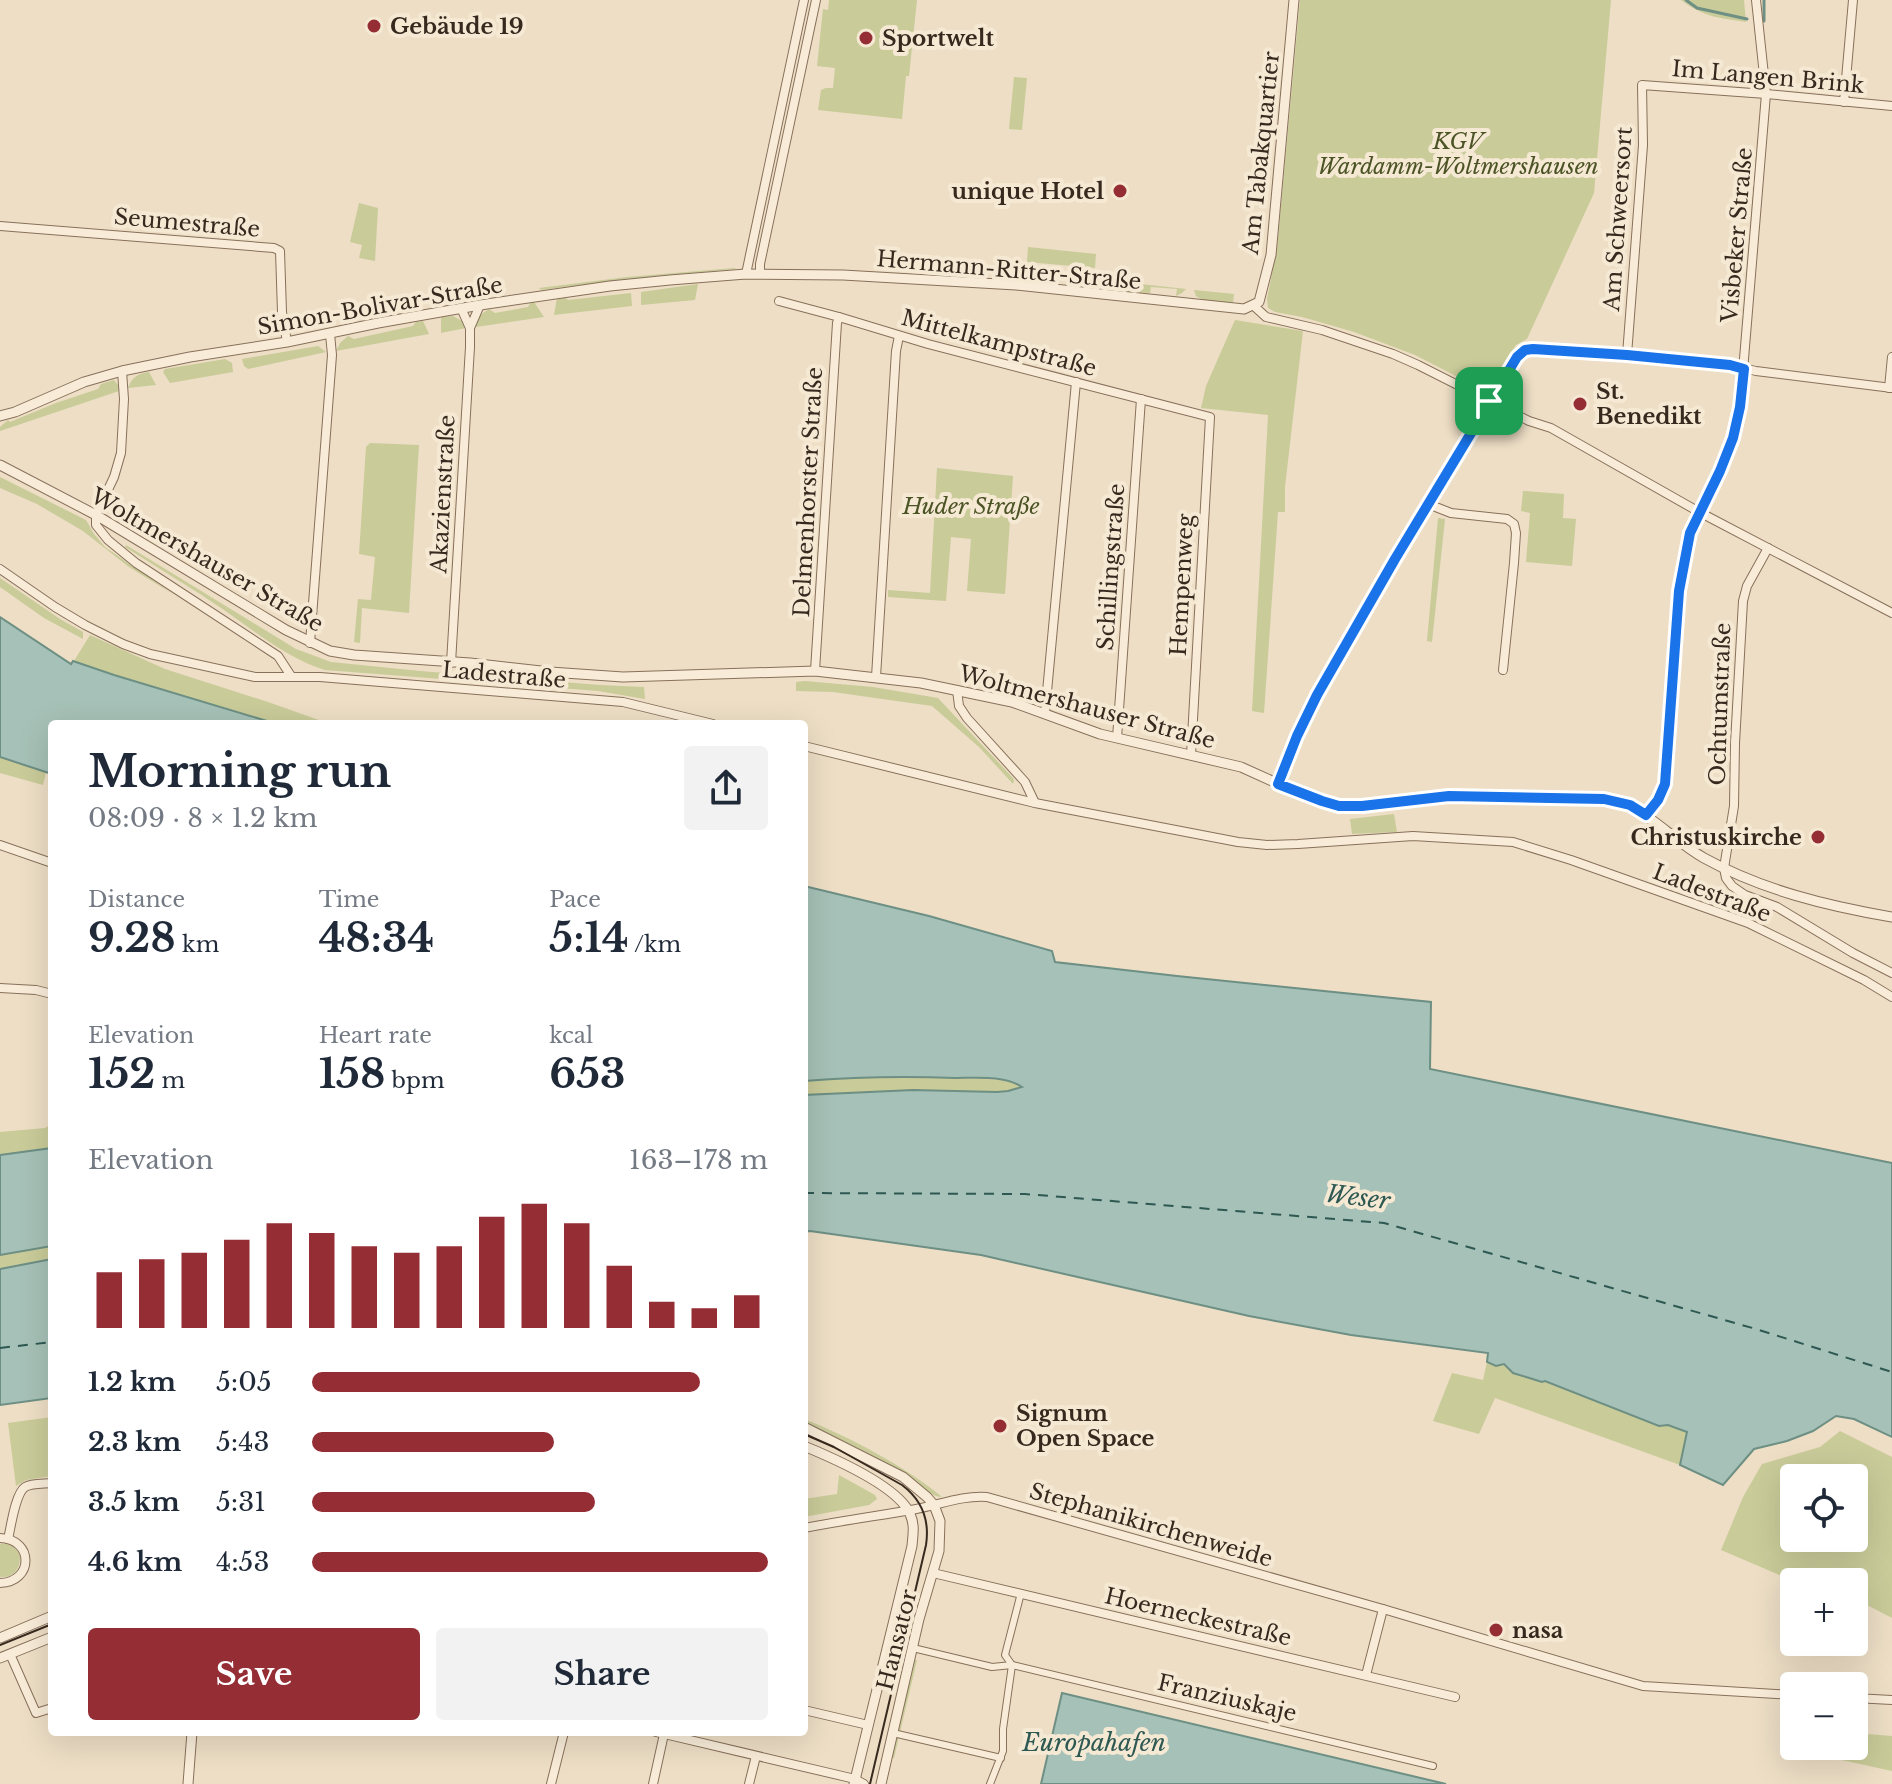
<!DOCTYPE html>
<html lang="en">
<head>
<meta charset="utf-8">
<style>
	:root { --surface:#fff; --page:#f2f2f3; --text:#1f2937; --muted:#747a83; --accent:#952d35 }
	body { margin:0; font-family:"Libre Baskerville",serif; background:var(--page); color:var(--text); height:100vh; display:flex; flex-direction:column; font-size:30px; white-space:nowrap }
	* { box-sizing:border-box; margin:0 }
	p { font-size:26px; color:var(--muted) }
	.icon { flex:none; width:44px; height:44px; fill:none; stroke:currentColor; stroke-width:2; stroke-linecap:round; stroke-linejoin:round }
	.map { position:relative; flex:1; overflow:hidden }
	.details { position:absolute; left:48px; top:720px; width:760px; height:1016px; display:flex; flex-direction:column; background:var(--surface); border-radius:8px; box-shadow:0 8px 32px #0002 }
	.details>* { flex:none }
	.tools { position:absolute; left:1780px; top:1464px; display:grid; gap:16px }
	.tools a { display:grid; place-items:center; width:88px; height:88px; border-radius:8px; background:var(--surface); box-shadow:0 8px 32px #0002; font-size:40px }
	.pin { position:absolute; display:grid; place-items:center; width:68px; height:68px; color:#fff; margin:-34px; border-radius:16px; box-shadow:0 4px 12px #0006 }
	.round { display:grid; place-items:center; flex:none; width:84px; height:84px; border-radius:8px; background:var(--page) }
	.summary { display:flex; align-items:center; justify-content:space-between; height:136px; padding:0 40px }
	h1 { font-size:44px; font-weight:700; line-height:60px }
	.stats { display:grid; grid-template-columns:repeat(3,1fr); gap:12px; height:136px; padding:8px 40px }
	.stats div { display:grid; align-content:center }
	.stats b { font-size:40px; font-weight:700 }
	.stats small { font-size:22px; font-weight:400 }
	.stats p { font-size:22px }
	.chart { height:224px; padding:16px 40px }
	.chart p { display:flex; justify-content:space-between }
	.chart svg { width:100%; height:144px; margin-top:8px; stroke:var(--accent); stroke-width:6 }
	.button { display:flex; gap:16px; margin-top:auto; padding:16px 40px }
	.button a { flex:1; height:92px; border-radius:8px; background:var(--accent); color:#fff; font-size:32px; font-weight:700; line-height:92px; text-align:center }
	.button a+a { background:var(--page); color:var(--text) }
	ul { padding:0 40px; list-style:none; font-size:26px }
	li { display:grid; grid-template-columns:128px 96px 1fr; align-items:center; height:60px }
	li i { height:20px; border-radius:10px; background:var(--accent) }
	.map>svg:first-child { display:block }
</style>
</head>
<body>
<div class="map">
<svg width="1892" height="1784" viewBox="0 0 1892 1784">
	<rect width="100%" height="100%" fill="#eddec5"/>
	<g fill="#c9cb99" fill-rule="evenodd">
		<polygon points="829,0 917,0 909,76 906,76 902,119 818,110 821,90 826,88 833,88 835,68 817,66 823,9 828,10"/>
		<polygon points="1300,0 1611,0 1594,193 1527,339 1516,345 1486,390 1481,389 1415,355 1354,332 1302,317 1275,312 1268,308 1267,299 1277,248"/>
		<path d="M1681 0H1744L1746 22C1720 18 1703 17 1681 0Z"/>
		<polygon points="1014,77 1027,78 1022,130 1009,129"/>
		<polygon points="359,203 378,208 375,261 359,258 362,245 350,242"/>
		<polygon points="1028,247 1096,254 1095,268 1027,262"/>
		<polygon points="924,264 974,267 972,277 931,274 925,271"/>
		<polygon points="734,268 736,269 628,279 541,290 539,288 627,277"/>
		<polygon points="1122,282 1186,289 1182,293 1176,296 1177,289 1151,287 1150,293 1130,292 1123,286"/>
		<polygon points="698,284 695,300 641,305 641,292"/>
		<polygon points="1194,290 1234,294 1233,303 1203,300 1196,296"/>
		<polygon points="631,293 632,306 554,315 557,298 563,296 568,300"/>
		<polygon points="531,302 534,302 544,317 476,327 480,315 489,309 495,313 528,307"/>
		<polygon points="453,316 464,322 466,328 441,333 441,317"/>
		<polygon points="1235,320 1303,331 1285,487 1285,512 1278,512 1264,713 1252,711 1268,415 1201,408 1206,386"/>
		<polygon points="423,321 429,334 336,351 340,343 348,336 354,339 413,326 416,322"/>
		<polygon points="318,346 326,352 248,369 244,366 242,359"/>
		<polygon points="225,359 232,363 233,372 170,383 163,372 165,369"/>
		<path d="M149 372 156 385 128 388C132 377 137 374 149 372Z"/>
		<polygon points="114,380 118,385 119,391 0,431 0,427 8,420 10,422 56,403 98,389 101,384"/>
		<polygon points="370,443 419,445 409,613 362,608 360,643 354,642 358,599 371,600 375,557 359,554 366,447"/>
		<polygon points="937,468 1013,476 1005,594 967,591 971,539 951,537 946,601 888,597 888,590 930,593"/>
		<polygon points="0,477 86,520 94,534 105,547 173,594 129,567 83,531 37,504 0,488"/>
		<polygon points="1523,491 1564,494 1563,518 1576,519 1572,566 1526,562 1530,513 1521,511"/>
		<polygon points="1438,518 1445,519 1432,642 1427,641"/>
		<path d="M126 545 296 649 331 662 420 671 600 685 644 687 645 699 598 691 325 670C288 659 256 632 224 610 192 588 158 568 125 547Z"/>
		<polygon points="0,578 60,619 83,632 83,639 44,618 0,587"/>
		<polygon points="90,635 165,669 268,702 330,724 277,724 114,675 74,661"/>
		<polygon points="805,681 873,687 938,698 1013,778 1014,781 1013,784 979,747 932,706 833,692 796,691 796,682"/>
		<polygon points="0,757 46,772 43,785 0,773"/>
		<polygon points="1394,814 1397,832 1352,834 1350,819"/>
		<polygon points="897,1076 1010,1080 1023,1087 1008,1091 997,1092 913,1090 804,1095 804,1081"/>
		<polygon points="52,1124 52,1148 0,1155 0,1132 45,1128"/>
		<polygon points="52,1246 52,1259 0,1269 0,1255"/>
		<polygon points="1487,1362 1496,1366 1504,1364 1688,1432 1680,1465 1495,1398 1479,1434 1433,1421 1452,1373 1483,1380"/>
		<polygon points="52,1417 52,1476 26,1480 16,1486 8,1423"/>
		<path d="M804 1419C848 1436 906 1467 942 1497 927 1496 919 1482 906 1474 873 1455 839 1438 804 1423Z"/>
		<path d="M1840 1431 1892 1457V1618L1861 1602 1857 1608 1854 1607V1582H1796L1721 1550 1743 1497 1762 1464 1820 1447ZM1854 1478V1538H1794V1478Z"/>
		<polygon points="839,1475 875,1495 877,1499 869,1505 804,1517 804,1499 837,1494"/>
		<path d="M0 1544C10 1543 17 1548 20 1557 20 1570 13 1578 0 1577Z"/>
		<polygon points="915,1660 917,1660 894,1758 891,1758"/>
		<polygon points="1854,1733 1892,1736 1892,1771 1791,1749 1794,1741 1794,1746 1854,1746"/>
	</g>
	<g fill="#a6c1b7" stroke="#6d8f84" stroke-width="2">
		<polygon points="0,617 71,664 73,661 114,675 277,724 52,724 52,774 0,757"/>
		<path d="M804 886 929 916 1052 951 1055 962 1177 976 1431 1002 1430 1069 1892 1163V1437L1854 1419 1836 1416 1813 1431 1787 1441 1754 1449 1723 1485 1680 1465 1687 1432 1668 1425 1659 1426 1545 1381 1542 1382 1513 1373 1504 1364 1496 1366 1487 1362 1488 1353 1351 1335 1249 1316 981 1255 810 1231 804 1232V1095L913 1090 997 1092 1008 1091 1022 1087C1004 1075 976 1078 955 1078 904 1076 854 1077 804 1081Z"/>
		<polygon points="52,1148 52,1246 0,1255 0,1155"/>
		<polygon points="52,1259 52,1398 0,1405 0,1269"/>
		<polygon points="1062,1693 1446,1784 1041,1784"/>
	</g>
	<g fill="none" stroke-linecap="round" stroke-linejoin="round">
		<g stroke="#6d8f84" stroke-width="3">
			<polyline points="1686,0 1697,8 1747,19"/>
			<polyline points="1764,0 1764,21"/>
		</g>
		<g stroke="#2e5852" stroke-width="2" stroke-dasharray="10 8" stroke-linecap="butt">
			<polyline points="804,1193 1025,1194 1384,1223 1756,1329 1892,1372"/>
			<polyline points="0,1348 52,1342"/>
		</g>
		<g stroke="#88705b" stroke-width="8">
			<g id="pedestrian">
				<polyline points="913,1648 992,1667 1012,1665 1433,1766"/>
				<polyline points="1012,1665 1005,1655 1021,1593"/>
				<polyline points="893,1733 1001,1758"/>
				<polyline points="990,1784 1003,1751 1003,1729 1012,1665"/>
			</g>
		</g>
		<g stroke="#88705b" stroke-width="10">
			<g id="minor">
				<polyline points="1844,102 1853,0"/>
				<polyline points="0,226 274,248 280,251 282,312 287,342"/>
				<polyline points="746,274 804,0"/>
				<polyline points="760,274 760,264 816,0"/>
				<polyline points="779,301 839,317 928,344 1210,417 1191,755"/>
				<polyline points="1254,306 1266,317 1322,330 1393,354 1418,365 1529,421 1551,428 1701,513 1892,613"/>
				<polyline points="470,328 480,305"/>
				<polyline points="1627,355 1643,145 1642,85 1766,94 1892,106"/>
				<polyline points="122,371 124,399 121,453 114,477 96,515 96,525 108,540 136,563 278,656 291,676"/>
				<polyline points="1889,388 1892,357"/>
				<polyline points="1428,504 1451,513 1507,519 1514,524 1516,533 1514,563 1503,670"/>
				<polyline points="1768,548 1747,586 1743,601 1735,743 1734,806 1724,868 1726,878 1732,886 1745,895 1777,907 1853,953 1892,973"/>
				<polyline points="0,569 55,607 85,625 123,644 150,654 255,677 320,677 623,702 713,724"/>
				<polyline points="310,643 332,355 330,334"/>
				<polyline points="451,663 470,347 470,328 461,308"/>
				<polyline points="815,671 837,323 839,317"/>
				<polyline points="876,677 896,351 899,336"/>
				<polyline points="957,690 959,706 967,718 1025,782 1035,803"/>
				<polyline points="1045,713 1076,382"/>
				<polyline points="1117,738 1141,399"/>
				<polyline points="804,746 1035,803 1238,842 1267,845 1298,844 1413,836 1513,842 1571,860 1748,923 1864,980 1892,997"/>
				<path d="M1278 784 1297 736 1317 695 1489 401C1499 385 1513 351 1533 349L1627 355 1730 365 1756 371 1892 388"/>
				<polyline points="1646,815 1658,800 1665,784 1679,591 1690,533 1720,471 1733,438 1740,407 1766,94 1756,0"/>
				<polyline points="0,845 52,863"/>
				<polyline points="0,988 36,990 52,994"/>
				<path d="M804 1528C840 1521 876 1516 911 1510 937 1506 961 1495 987 1497L1383 1609 1643 1686 1794 1695"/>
				<path d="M0 1538C34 1539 34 1582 0 1583"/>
				<path d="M8 1539C11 1527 15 1494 25 1487 32 1483 44 1484 52 1483"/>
				<polyline points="933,1573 1455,1697"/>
				<polyline points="10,1654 36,1713 52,1708"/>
				<polyline points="1366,1675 1383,1609"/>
				<polyline points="1854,1698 1892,1700"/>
				<polyline points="804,1710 868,1725"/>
				<polyline points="656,1732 855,1779 864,1784"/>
				<polyline points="551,1784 564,1732"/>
				<polyline points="653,1784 664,1734"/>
				<polyline points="749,1784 756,1756"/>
			</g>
		</g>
		<g stroke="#88705b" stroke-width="11">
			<g id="tertiary">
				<polyline points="0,416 15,412 84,382 122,371 190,357 287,342 378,323 480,305 610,286 670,280 746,274 843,275 1016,285 1244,309 1259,302 1271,255 1294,0"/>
				<path d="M0 465 96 515 286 630 330 651 354 655 470 663 550 672 623 677 815 671 921 683 1012 702 1100 734 1241 767 1292 790 1322 801 1339 806 1357 807 1449 796 1611 800C1647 808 1672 840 1704 858 1762 890 1827 906 1892 917"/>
				<polyline points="804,1427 903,1477 927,1497 934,1505 940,1521 939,1551 919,1619 881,1784"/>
				<path d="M804 1446C833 1458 898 1486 910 1514 915 1525 913 1534 912 1546L854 1784"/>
				<polyline points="0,1638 52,1616"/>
				<polyline points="0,1658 52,1637"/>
				<polyline points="188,1784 192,1732"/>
			</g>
		</g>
		<use href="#pedestrian" stroke="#f8ecd8" stroke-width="6"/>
		<use href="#minor" stroke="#f8ecd8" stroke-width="8"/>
		<use href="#tertiary" stroke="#f8ecd8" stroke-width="9"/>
		<g stroke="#38291f" stroke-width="2">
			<path d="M804 1434 834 1447 902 1485C922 1500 930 1519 926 1545L870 1784"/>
			<polyline points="0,1645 52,1624"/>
		</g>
	</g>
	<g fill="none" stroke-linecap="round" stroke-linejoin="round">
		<g stroke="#fff" stroke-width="16">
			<polygon id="route" points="1533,349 1627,355 1730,365 1744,369 1740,407 1733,438 1720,471 1690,533 1679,591 1665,784 1658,800 1646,815 1630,805 1604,799 1449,796 1362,806 1339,806 1322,801 1278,784 1297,736 1317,695 1395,559 1517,357 1525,350"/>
		</g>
		<use href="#route" stroke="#1a73e8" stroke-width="10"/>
	</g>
	<g fill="#952d35" stroke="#f5e9d4" stroke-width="3">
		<circle cx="374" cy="26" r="8"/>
		<circle cx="866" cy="38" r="8"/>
		<circle cx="1120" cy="191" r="8"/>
		<circle cx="1580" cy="404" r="8"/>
		<circle cx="1818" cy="837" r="8"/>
		<circle cx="1000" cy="1426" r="8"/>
		<circle cx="1496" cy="1630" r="8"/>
	</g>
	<g text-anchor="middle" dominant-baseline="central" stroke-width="8" stroke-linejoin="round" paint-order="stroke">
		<g font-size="22" font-weight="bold" fill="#38291f" stroke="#f5e9d4" text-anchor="start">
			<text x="390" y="26">Gebäude 19</text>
			<text x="882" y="38">Sportwelt</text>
			<text x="1104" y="191" text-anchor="end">unique Hotel</text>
			<text x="1596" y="391">St.<tspan x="1596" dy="25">Benedikt</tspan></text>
			<text x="1802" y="837" text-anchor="end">Christuskirche</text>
			<text x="1016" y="1413">Signum<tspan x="1016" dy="25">Open Space</tspan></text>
			<text x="1512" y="1630">nasa</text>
		</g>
		<g font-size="22" fill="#38291f" stroke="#f5e9d4">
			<text transform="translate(1768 77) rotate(5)">Im Langen Brink</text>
			<text transform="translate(1261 153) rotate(-84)">Am Tabakquartier</text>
			<text transform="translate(1618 219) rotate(-86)">Am Schweersort</text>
			<text transform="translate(187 223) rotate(5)">Seumestraße</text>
			<text transform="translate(1737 235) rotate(-85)">Visbeker Straße</text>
			<text transform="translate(1009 270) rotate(5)">Hermann-Ritter-Straße</text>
			<text transform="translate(380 306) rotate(-10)">Simon-Bolivar-Straße</text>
			<text transform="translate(999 343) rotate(15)">Mittelkampstraße</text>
			<text transform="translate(808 492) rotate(-87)">Delmenhorster Straße</text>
			<text transform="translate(443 494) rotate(-87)">Akazienstraße</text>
			<text transform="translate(207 560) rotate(30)">Woltmershauser Straße</text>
			<text transform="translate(1111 567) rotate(-86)">Schillingstraße</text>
			<text transform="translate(1182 585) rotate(-87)">Hempenweg</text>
			<text transform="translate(504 675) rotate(5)">Ladestraße</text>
			<text transform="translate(1720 704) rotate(-88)">Ochtumstraße</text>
			<text transform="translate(1087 707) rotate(15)">Woltmershauser Straße</text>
			<text transform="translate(1712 893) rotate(21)">Ladestraße</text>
			<text transform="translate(1151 1525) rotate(16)">Stephanikirchenweide</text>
			<text transform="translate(1198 1617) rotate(13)">Hoerneckestraße</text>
			<text transform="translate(897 1640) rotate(-76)">Hansator</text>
			<text transform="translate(1227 1698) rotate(13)">Franziuskaje</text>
		</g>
		<g font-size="22" font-style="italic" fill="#4c5426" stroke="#f5e9d4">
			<text x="1458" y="141">KGV<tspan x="1458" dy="25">Wardamm-Woltmershausen</tspan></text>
			<text x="971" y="506">Huder Straße</text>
		</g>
		<g font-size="24" font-style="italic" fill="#2e5852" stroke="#f5e9d4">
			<text transform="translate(1358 1197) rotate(7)">Weser</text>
			<text x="1094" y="1742">Europahafen</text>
		</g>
	</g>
</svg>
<div class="tools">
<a><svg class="icon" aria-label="locate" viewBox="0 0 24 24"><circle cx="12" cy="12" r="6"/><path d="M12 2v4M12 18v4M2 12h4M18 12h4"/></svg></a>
<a>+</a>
<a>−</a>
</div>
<div class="pin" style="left:1489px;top:401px;background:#1e9e55"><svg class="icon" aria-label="arrive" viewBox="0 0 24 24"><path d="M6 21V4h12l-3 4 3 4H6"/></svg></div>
<section class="details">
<div class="summary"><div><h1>Morning run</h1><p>08:09 · 8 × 1.2 km</p></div><a class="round"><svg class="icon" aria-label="share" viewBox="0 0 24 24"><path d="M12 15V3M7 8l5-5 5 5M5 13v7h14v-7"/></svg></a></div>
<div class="stats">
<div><p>Distance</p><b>9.28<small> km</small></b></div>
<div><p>Time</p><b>48:34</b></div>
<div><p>Pace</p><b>5:14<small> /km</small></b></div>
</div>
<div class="stats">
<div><p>Elevation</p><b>152<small> m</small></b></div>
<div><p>Heart rate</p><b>158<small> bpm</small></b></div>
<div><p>kcal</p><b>653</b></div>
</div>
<div class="chart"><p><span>Elevation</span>163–178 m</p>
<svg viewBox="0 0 160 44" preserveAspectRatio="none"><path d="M5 44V27M15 44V23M25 44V21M35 44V17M45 44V12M55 44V15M65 44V19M75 44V21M85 44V19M95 44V10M105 44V6M115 44V12M125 44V25M135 44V36M145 44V38M155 44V34"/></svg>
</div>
<ul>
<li><b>1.2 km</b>5:05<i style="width:85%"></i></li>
<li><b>2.3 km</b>5:43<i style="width:53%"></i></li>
<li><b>3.5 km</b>5:31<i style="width:62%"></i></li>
<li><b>4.6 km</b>4:53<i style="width:100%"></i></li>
</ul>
<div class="button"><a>Save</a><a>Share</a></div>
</section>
</div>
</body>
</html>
